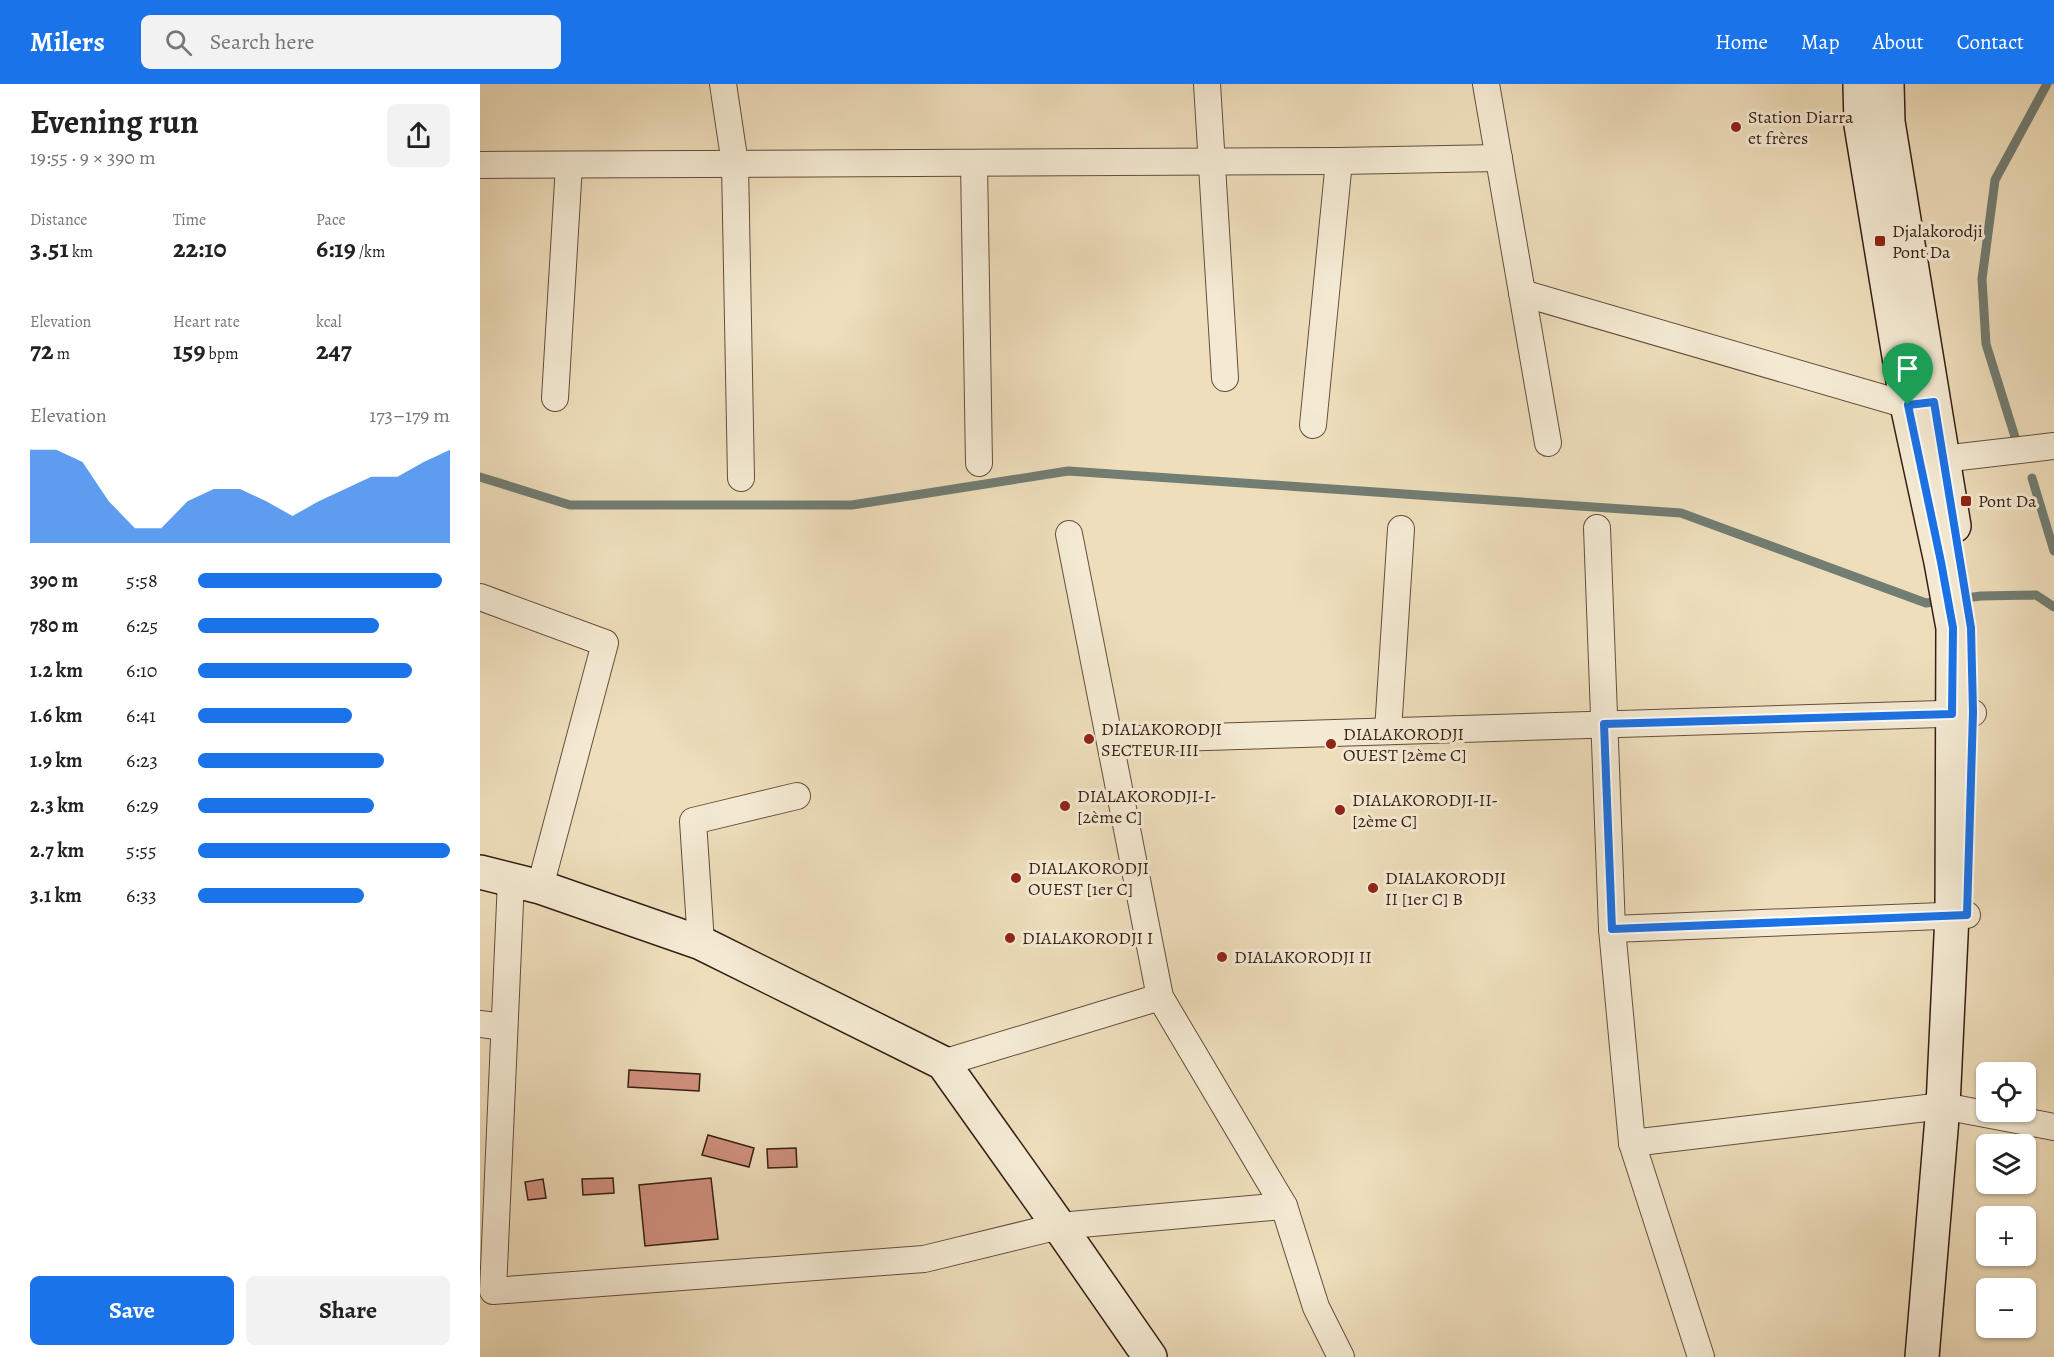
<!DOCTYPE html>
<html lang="en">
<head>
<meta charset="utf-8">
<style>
	:root { --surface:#fff; --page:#f2f2f2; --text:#222; --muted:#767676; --accent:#1a73e8 }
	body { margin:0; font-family:Alegreya,serif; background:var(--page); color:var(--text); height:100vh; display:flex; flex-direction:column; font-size:22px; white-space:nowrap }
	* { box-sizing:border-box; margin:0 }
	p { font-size:20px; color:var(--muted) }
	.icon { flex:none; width:33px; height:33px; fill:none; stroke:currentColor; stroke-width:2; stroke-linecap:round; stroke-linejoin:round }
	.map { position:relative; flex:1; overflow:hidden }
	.side { display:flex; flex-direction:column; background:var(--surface); width:480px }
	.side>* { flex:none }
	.controls { position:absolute; left:1496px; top:978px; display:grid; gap:12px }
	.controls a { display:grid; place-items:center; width:60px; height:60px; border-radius:9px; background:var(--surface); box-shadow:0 2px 4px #0004; font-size:30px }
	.pin { position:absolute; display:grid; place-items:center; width:51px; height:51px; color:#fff; margin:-62px -26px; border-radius:50% 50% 50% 0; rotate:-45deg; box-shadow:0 0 6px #0007 }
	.pin .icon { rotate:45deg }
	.round { display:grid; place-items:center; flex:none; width:63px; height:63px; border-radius:9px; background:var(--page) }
	.head { display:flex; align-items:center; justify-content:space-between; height:102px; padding:0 30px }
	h1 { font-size:33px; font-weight:600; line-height:45px }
	.stats { display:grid; grid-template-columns:repeat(3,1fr); gap:9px; height:102px; padding:6px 30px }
	.stats div { display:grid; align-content:center }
	.stats b { font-size:26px; font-weight:600 }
	.stats small { font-size:16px; font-weight:400 }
	.stats p { font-size:16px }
	.chart { height:168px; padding:12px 30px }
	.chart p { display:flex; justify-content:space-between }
	.chart svg { width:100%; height:108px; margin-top:6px; fill:var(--accent); opacity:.7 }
	.button { display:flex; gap:12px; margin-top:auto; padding:12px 30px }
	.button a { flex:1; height:69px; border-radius:9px; background:var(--accent); color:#fff; font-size:24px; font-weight:600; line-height:69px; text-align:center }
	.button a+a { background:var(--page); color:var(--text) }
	ul { padding:0 30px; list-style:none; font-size:20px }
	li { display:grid; grid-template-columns:96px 72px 1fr; align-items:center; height:45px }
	li i { height:15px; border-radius:8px; background:var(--accent) }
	header { display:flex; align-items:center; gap:36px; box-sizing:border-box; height:84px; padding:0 30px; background:var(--accent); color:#fff }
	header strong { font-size:28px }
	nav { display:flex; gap:33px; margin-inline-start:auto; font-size:21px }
	.search { width:420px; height:54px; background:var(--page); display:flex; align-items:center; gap:15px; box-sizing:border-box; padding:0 21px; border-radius:9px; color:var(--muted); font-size:22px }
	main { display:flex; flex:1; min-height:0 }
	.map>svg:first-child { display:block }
</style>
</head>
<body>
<header>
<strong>Milers</strong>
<div class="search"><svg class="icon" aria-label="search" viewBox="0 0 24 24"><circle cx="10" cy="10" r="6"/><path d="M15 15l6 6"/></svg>Search here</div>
<nav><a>Home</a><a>Map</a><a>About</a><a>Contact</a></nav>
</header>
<main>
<section class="side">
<div class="head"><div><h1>Evening run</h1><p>19:55 · 9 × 390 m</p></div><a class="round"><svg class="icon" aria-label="share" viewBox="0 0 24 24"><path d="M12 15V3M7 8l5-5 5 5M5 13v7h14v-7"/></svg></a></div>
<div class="stats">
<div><p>Distance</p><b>3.51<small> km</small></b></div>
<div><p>Time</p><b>22:10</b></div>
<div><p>Pace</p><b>6:19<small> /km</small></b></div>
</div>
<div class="stats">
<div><p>Elevation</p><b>72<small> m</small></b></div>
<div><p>Heart rate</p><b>159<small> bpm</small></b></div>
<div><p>kcal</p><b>247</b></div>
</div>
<div class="chart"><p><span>Elevation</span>173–179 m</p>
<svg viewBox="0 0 160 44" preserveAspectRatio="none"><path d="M0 44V6L10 6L20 11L30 27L40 38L50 38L60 27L70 22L80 22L90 27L100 33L110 27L120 22L130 17L140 17L150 11L160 6V44z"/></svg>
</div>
<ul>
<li><b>390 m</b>5:58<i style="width:97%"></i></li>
<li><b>780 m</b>6:25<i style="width:72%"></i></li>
<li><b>1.2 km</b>6:10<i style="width:85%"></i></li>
<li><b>1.6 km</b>6:41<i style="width:61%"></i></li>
<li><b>1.9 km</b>6:23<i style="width:74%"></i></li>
<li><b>2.3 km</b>6:29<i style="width:70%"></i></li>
<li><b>2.7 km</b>5:55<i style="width:100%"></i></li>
<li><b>3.1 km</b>6:33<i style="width:66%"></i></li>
</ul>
<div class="button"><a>Save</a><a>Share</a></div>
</section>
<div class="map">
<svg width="1574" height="1273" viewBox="0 0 1574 1273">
	<rect width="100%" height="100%" fill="#eedebb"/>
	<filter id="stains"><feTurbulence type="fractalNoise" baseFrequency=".00333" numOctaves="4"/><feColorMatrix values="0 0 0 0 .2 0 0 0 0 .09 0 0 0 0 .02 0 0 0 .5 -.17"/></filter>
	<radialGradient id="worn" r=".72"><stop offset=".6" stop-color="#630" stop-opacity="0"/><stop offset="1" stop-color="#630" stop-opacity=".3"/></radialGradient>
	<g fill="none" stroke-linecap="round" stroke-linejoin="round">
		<g stroke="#727d73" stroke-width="9">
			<polyline points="1535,353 1506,260 1502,195 1515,96 1567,0"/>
			<polyline points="0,393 90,421 372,421 588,387 1201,429 1446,519 1501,512 1556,511 1574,523"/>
			<polyline points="1552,394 1574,467"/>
		</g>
	</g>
	<g fill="#d0917e" stroke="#371e14" stroke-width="1.5">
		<polygon points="149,986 220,990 219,1007 148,1003"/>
		<polygon points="228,1051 274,1064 269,1083 222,1071"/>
		<polygon points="316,1064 317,1083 288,1084 287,1065"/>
		<polygon points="133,1094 134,1109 103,1111 102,1095"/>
		<polygon points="231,1094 238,1155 165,1162 159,1101"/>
		<polygon points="63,1095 66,1114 48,1116 45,1098"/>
	</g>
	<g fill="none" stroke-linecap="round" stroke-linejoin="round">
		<g stroke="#654e3e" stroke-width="28">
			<g id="street">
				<polyline points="243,0 255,80 261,394"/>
				<polyline points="727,0 745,294"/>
				<polyline points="1006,0 1068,359"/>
				<polyline points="494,79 499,379"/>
				<polyline points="0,81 859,77 1019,74"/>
				<polyline points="1042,209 1427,321 1443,319"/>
				<polyline points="75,314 89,81"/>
				<polyline points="833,341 859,77"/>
				<polyline points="1445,377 1574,362"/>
				<polyline points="1117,444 1132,845 1152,1059 1221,1273"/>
				<polyline points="589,450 680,913 804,1122 836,1223 861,1273"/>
				<polyline points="0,513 125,559 60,803"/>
				<polyline points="908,647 921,445"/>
				<polyline points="630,656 1493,629"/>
				<polyline points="31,796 13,1207 444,1175 579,1142 804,1122"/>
				<polyline points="1132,845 1487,831"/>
				<polyline points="221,859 213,737 317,712"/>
				<polyline points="0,940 24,943"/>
				<polyline points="463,979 680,913"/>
				<polyline points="1152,1059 1463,1022 1574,1043"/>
			</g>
		</g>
		<g stroke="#371e14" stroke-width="36">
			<g id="secondary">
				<polyline points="1380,0 1381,41 1427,321 1461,478 1473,544 1472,831 1463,1022 1442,1273"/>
				<polyline points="1407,0 1408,38 1474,442"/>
				<polyline points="0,788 60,803 221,859 463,979 579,1142 670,1273"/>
			</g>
		</g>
		<use href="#street" stroke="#f4ead3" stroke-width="26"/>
		<use href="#secondary" stroke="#f4ead3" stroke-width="33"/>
	</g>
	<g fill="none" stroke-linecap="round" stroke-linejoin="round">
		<g stroke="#fff" stroke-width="12">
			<polygon id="route" points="1454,318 1491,544 1493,628 1487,831 1132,845 1124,640 1472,630 1473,544 1461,478 1428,321"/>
		</g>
		<use href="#route" stroke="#1a73e8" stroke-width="8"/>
	</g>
	<g fill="#8f2418" stroke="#f4ead3" stroke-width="2">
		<circle cx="1256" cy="43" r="6"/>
		<rect x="1394" y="151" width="12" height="12" rx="3"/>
		<rect x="1480" y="411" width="12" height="12" rx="3"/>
		<circle cx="609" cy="655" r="6"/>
		<circle cx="851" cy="660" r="6"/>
		<circle cx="585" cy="722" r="6"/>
		<circle cx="860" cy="726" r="6"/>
		<circle cx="536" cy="794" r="6"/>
		<circle cx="893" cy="804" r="6"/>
		<circle cx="530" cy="854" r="6"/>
		<circle cx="742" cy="873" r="6"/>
	</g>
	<g text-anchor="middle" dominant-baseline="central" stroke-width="6" stroke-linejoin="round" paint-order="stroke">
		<g font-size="18" fill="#371e14" stroke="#f4ead3" text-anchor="start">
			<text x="1268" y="33">Station Diarra<tspan x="1268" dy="21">et frères</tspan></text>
			<text x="1412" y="147">Djalakorodji<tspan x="1412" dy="21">Pont Da</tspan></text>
			<text x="1498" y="417">Pont Da</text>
			<text x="621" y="645">DIALAKORODJI<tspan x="621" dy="21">SECTEUR III</tspan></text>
			<text x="863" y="650">DIALAKORODJI<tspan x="863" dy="21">OUEST [2ème C]</tspan></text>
			<text x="597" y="712">DIALAKORODJI-I-<tspan x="597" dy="21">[2ème C]</tspan></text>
			<text x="872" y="716">DIALAKORODJI-II-<tspan x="872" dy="21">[2ème C]</tspan></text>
			<text x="548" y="784">DIALAKORODJI<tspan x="548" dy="21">OUEST [1er C]</tspan></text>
			<text x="905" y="794">DIALAKORODJI<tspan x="905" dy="21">II [1er C] B</tspan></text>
			<text x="542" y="854">DIALAKORODJI I</text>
			<text x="754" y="873">DIALAKORODJI II</text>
		</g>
	</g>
	<rect width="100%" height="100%" filter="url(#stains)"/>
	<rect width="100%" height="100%" fill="url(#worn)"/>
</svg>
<div class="controls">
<a><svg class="icon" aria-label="locate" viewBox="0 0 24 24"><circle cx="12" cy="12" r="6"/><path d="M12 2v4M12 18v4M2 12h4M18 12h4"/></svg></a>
<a><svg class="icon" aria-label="layers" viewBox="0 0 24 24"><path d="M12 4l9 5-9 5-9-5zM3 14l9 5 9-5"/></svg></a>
<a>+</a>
<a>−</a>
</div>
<div class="pin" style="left:1428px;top:321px;background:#1e9e55"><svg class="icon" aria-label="arrive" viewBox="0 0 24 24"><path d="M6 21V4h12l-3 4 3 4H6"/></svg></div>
</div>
</main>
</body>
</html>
